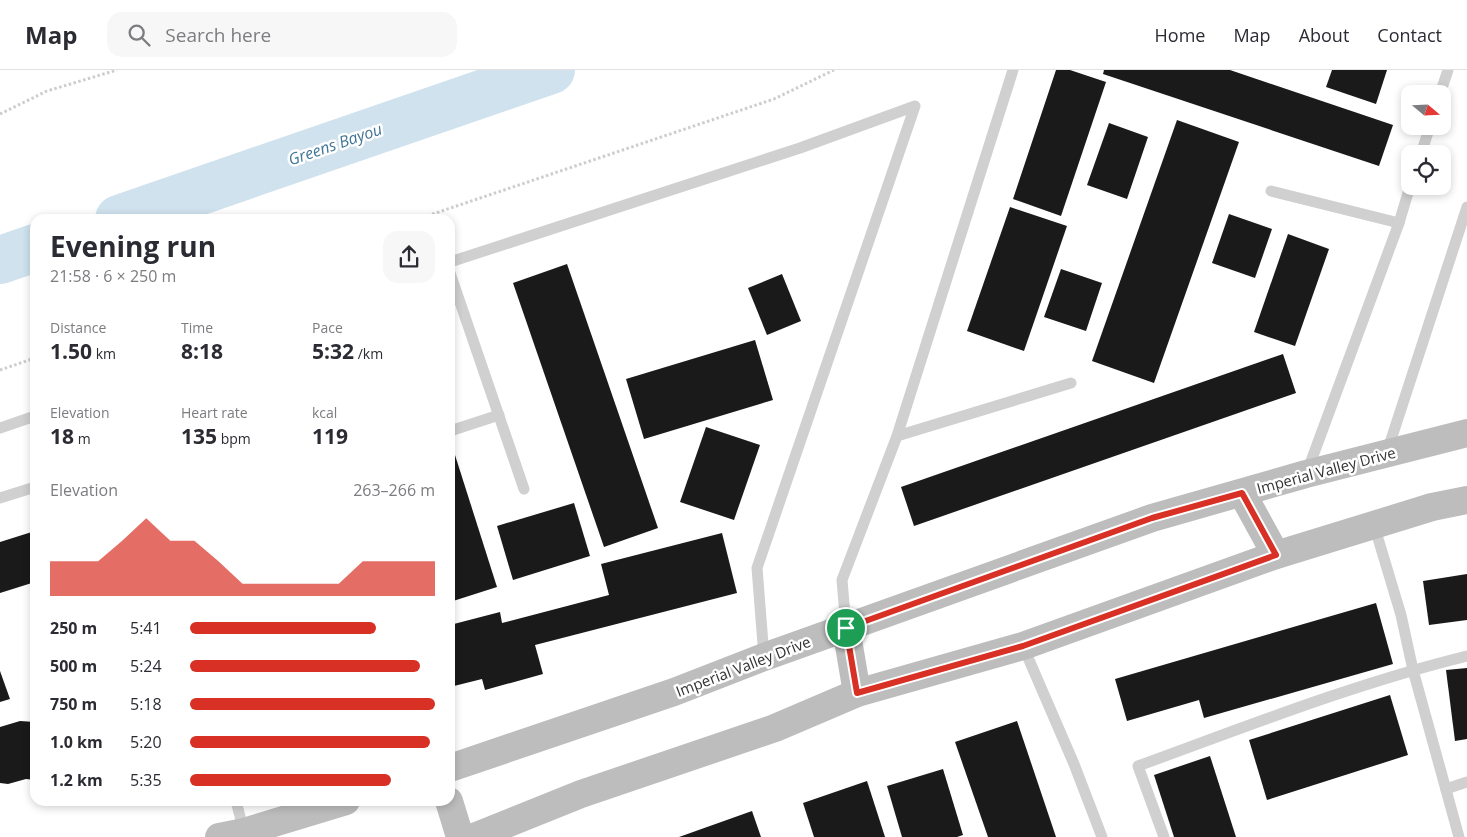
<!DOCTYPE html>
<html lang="en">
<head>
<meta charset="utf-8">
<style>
	:root { --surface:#fff; --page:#f7f7f7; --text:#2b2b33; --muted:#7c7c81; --line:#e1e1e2; --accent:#d93025 }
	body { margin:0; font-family:"Open Sans",sans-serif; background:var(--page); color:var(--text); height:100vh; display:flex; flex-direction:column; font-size:19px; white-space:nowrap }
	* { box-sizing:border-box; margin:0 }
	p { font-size:16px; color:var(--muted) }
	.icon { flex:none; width:28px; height:28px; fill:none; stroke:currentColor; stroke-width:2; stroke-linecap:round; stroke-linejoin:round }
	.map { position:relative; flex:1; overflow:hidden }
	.details { position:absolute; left:30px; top:144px; width:425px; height:592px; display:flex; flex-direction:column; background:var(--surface); border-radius:15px; box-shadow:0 2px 8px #0003 }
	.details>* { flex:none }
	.needle { width:32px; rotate:109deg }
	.buttons { position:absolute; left:1401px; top:15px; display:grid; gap:10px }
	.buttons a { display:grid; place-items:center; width:50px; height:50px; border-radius:10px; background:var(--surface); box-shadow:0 2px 8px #0003; font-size:25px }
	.pin { position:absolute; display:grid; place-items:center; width:42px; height:42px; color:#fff; margin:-21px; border:2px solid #fff; border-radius:50%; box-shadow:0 1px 5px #0007 }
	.round { display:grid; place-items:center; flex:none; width:52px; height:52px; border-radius:15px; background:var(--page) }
	.head { display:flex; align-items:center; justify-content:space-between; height:85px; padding:0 20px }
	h1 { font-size:28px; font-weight:700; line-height:38px }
	.figures { display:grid; grid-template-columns:repeat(3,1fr); gap:8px; height:85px; padding:5px 20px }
	.figures div { display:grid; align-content:center }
	.figures b { font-size:21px; font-weight:700 }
	.figures small { font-size:14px; font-weight:400 }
	.figures p { font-size:14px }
	.chart { height:140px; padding:10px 20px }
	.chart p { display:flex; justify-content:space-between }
	.chart svg { width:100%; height:90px; margin-top:5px; fill:var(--accent); opacity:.7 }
	ul { padding:0 20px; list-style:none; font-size:16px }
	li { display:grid; grid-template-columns:80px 60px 1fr; align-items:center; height:38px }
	li i { height:12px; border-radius:6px; background:var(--accent) }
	header { display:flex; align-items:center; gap:30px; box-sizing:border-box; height:70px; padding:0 25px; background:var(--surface); border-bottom:1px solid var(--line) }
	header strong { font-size:24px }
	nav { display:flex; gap:28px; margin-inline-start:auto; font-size:18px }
	.search { width:350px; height:45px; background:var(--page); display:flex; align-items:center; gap:12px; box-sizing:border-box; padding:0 18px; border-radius:15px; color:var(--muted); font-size:19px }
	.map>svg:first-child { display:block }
</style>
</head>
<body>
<header>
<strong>Map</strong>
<div class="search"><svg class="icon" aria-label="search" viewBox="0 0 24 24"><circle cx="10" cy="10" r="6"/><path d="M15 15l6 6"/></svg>Search here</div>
<nav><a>Home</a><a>Map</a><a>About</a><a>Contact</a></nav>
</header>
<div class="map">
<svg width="1467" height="767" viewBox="0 0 1467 767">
	<rect width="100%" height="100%" fill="#fff"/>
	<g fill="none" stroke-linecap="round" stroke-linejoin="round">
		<g stroke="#cfe2ee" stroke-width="48">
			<polyline points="119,149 551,0"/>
			<polyline points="0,190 35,178"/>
		</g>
	</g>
	<g fill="#1a1a1a">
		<polygon points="1056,0 1070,0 1106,12 1061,146 1013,129"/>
		<polygon points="1104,0 1230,0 1393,55 1379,96 1103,4"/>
		<polygon points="1332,0 1387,0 1376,34 1326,17"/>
		<polygon points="1177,50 1239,72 1154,313 1092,291"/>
		<polygon points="1109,53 1148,67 1127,129 1087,115"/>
		<polygon points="1010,137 1067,156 1024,281 967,261"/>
		<polygon points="1229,144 1272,159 1255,208 1212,193"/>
		<polygon points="1288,164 1329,179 1295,276 1254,262"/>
		<polygon points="567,194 658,458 604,477 513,213"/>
		<polygon points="1061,199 1102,213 1086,261 1044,247"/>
		<polygon points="782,204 801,251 767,265 748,218"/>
		<polygon points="755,270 773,330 644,369 626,309"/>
		<polygon points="1283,284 1296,323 914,456 901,417"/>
		<polygon points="706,357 760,375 734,450 680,432"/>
		<polygon points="455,385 497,517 450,532 450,386"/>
		<polygon points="574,433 590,486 513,510 497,456"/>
		<polygon points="35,461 35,512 0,523 0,472"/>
		<polygon points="722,463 737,523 535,575 543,604 485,620 482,609 450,617 450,555 500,542 502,553 609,525 601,494"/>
		<polygon points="1467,504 1467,550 1429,555 1423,511"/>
		<polygon points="1376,533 1393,594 1204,648 1199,630 1127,651 1115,609"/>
		<polygon points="1467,598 1467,669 1455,671 1446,600"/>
		<polygon points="0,601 10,629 0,632"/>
		<polygon points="1390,625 1408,685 1267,730 1249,670"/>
		<polygon points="20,651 35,652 35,710 26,709 8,714 0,713 0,657"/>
		<polygon points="1017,651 1056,767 988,767 955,672"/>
		<polygon points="1210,686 1236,767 1174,767 1154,705"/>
		<polygon points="943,699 963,765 957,767 902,767 887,716"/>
		<polygon points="867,711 885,767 814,767 803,733"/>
		<polygon points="752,741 761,767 679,767"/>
	</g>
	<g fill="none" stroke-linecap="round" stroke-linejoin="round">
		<g stroke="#cdcdcd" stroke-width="3" stroke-dasharray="2.5 2.5" stroke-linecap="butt">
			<polyline points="0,44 47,21 117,0"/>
			<polyline points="418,149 774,29 834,0"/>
			<polyline points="0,300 35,288"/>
		</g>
		<g stroke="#d0d0d0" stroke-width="11">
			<polyline points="1440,24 1448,0"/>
			<polyline points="1421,84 1430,56"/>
			<polyline points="1271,121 1399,153"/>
			<polyline points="450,192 800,78 915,36 757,498 764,587"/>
			<polyline points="450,203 524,419"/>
			<polyline points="0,358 35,346"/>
			<polyline points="450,361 499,345"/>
			<polyline points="897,366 1071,313"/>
			<polyline points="1387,382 1467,137"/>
			<polyline points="1307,402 1399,153 1410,116"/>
			<polyline points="0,428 35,417"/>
			<polyline points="1374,455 1401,545 1413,600 1459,767"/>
			<polyline points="846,557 842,510 897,366 1013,0"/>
			<polyline points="1023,576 1074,694 1102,767"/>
			<polyline points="1446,719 1467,712"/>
			<polyline points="236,731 244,762"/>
			<path d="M1164 767 1138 696C1245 657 1356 613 1467 586"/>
		</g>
		<g stroke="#bdbdbd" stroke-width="28">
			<polyline points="1242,423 1276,485"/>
			<polyline points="846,558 857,623"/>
			<polyline points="450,698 674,622 764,587 1152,448 1306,404 1467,363"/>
			<polyline points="449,731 460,767"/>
			<polyline points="219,767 244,762 346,731"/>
			<polyline points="474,767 581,724 775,658 857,623 1023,576 1276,485 1432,437 1467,430"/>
		</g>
	</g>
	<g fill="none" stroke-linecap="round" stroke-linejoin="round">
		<g stroke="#fff" stroke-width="10">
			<polygon id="route" points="1242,423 1276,485 1023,576 857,623 846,558 1152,448"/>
		</g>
		<use href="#route" stroke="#d93025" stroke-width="6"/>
	</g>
	<g text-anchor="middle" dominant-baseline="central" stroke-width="5" stroke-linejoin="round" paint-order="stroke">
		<g font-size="15" fill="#333" stroke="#fff">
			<text transform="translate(1326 400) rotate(-15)">Imperial Valley Drive</text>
			<text transform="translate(743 596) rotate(-21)">Imperial Valley Drive</text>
		</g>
		<g font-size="16" font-style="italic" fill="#3f7597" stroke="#fff">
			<text transform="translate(335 74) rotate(-19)">Greens Bayou</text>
		</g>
	</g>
</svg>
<div class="buttons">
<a><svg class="needle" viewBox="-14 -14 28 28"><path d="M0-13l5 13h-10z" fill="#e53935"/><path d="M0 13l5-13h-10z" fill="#7c7c81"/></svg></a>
<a><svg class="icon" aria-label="locate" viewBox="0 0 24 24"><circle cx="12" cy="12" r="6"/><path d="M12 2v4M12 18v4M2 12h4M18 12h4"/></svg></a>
</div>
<div class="pin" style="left:846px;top:558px;background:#1e9e55"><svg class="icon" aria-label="arrive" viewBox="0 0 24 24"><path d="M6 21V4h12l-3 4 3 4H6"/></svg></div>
<section class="details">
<div class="head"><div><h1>Evening run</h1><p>21:58 · 6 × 250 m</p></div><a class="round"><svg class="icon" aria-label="share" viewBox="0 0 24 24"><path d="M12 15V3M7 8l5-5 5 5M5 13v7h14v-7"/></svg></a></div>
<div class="figures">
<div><p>Distance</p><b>1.50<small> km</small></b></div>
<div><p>Time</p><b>8:18</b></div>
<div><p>Pace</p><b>5:32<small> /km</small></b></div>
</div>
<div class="figures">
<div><p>Elevation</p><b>18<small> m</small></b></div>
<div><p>Heart rate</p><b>135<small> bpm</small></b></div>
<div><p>kcal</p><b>119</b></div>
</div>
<div class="chart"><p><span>Elevation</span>263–266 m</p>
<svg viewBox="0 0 160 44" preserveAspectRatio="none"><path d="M0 44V27L10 27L20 27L30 17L40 6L50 17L60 17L70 27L80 38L90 38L100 38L110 38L120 38L130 27L140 27L150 27L160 27V44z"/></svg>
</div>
<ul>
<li><b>250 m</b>5:41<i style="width:76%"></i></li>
<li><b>500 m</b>5:24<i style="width:94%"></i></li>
<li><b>750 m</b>5:18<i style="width:100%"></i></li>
<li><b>1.0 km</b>5:20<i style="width:98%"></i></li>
<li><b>1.2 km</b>5:35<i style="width:82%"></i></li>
</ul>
</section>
</div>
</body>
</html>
